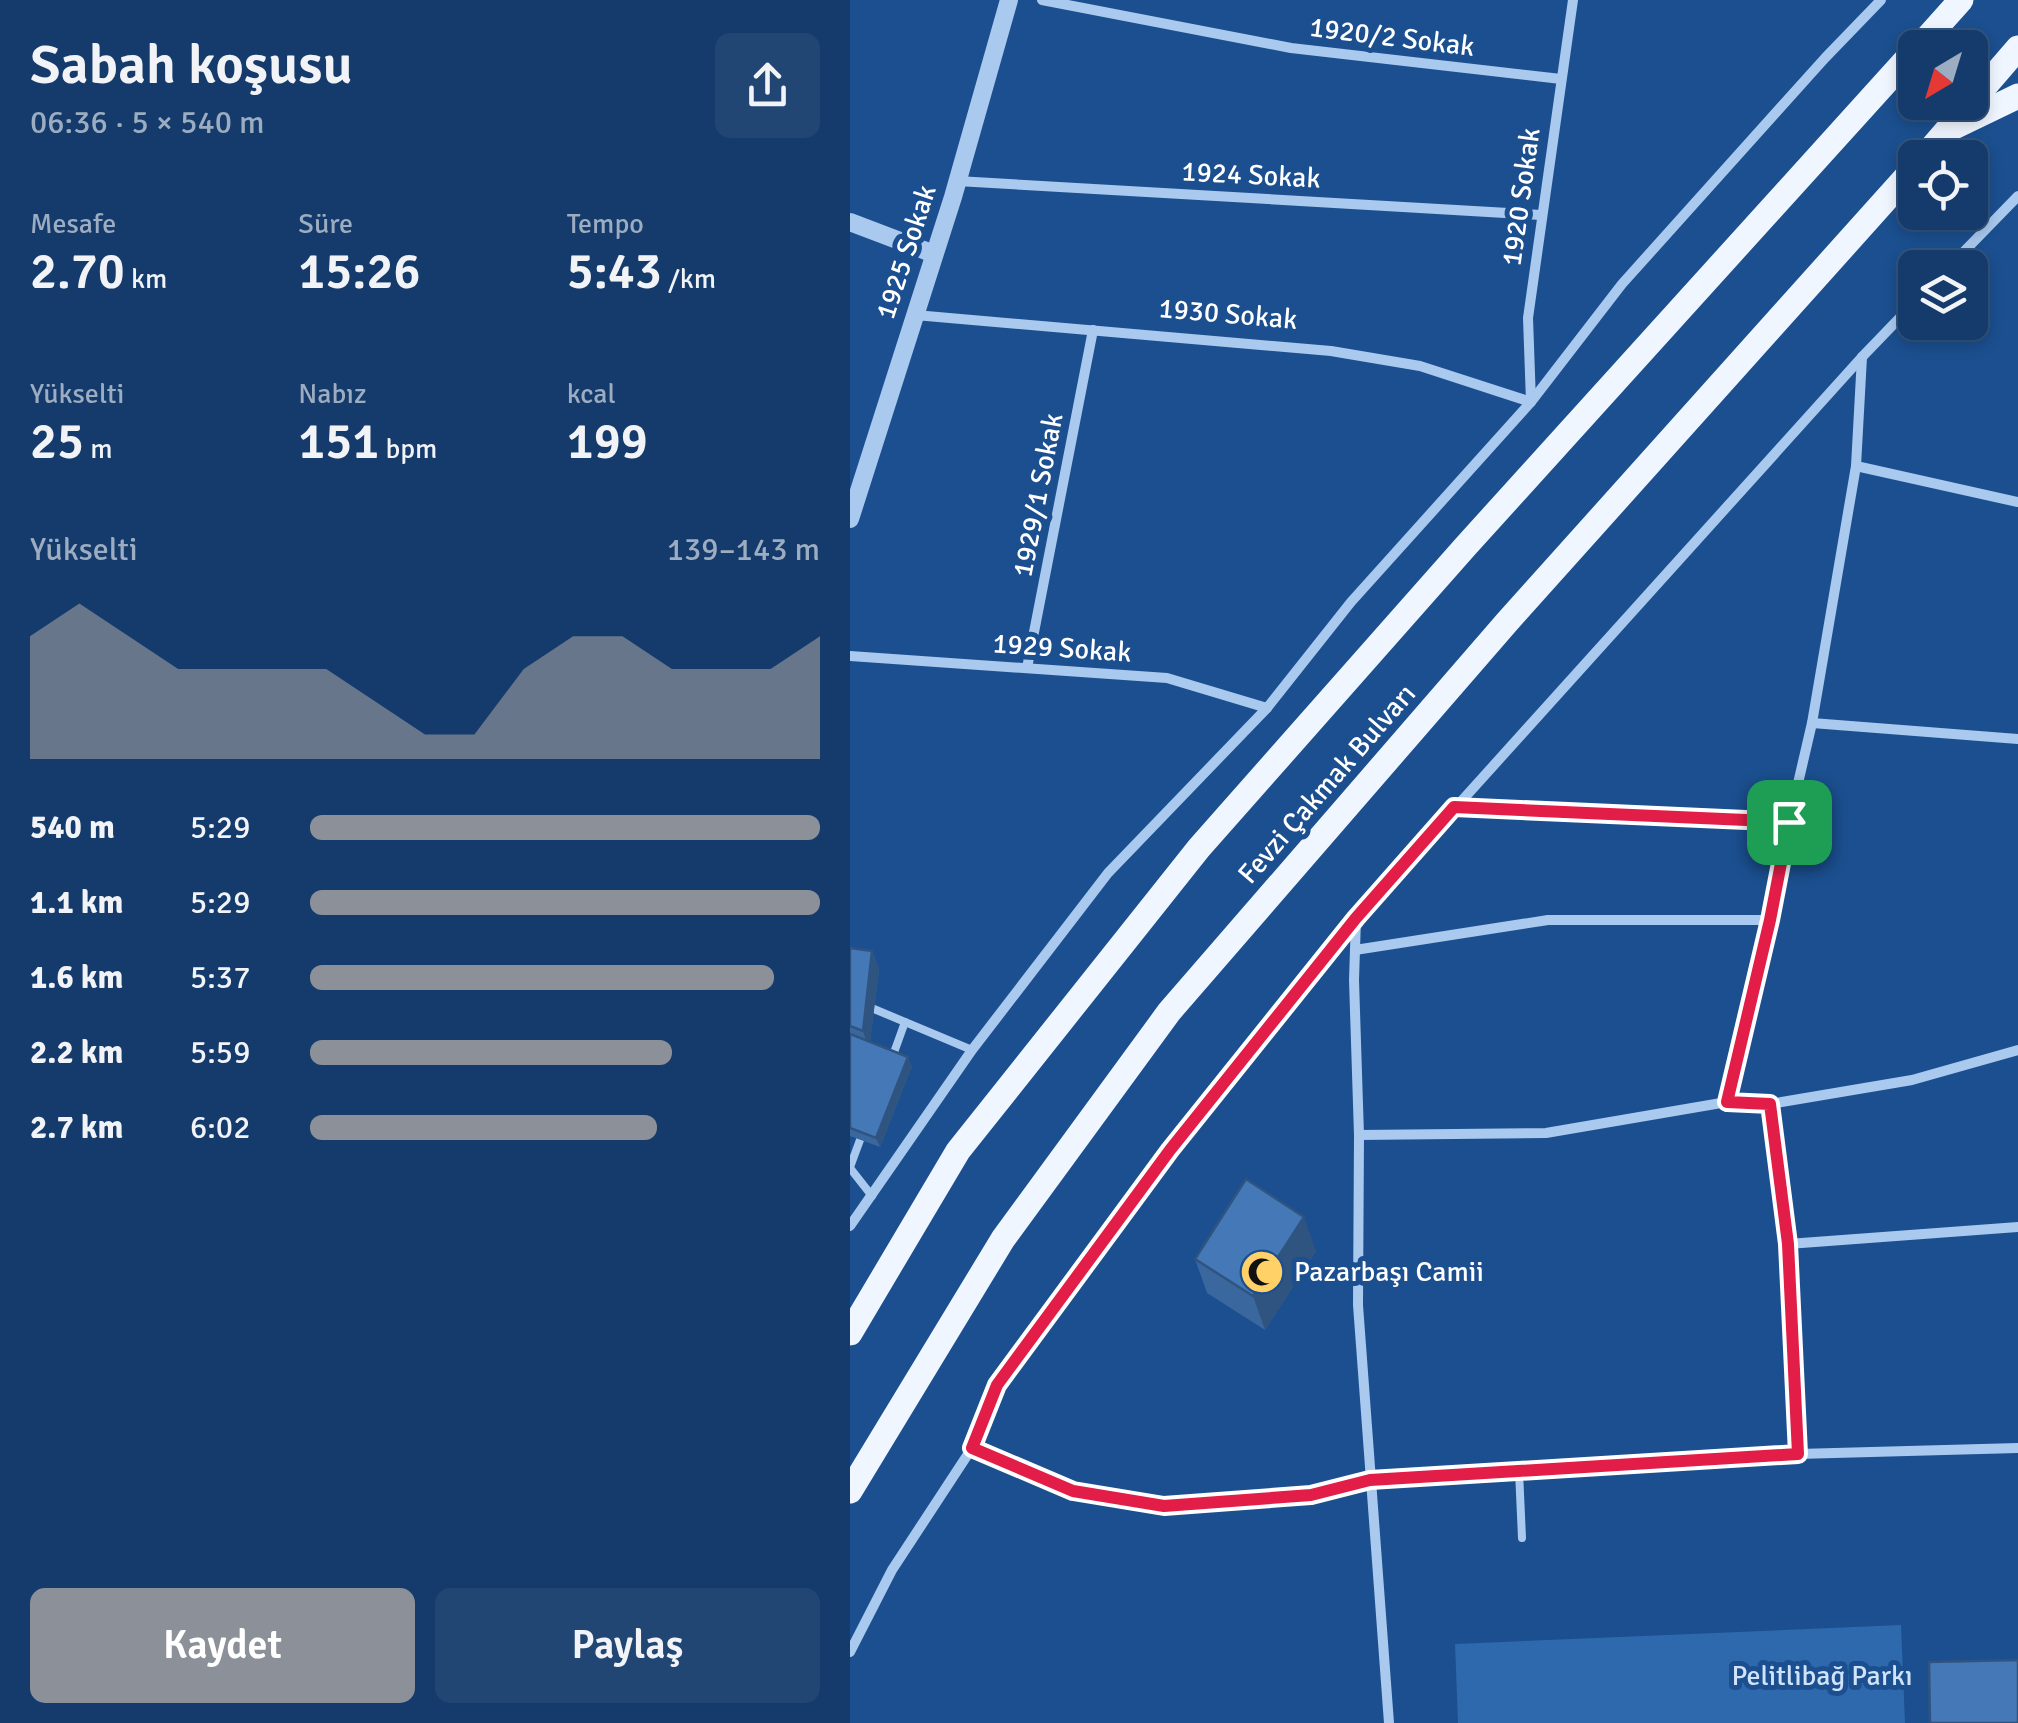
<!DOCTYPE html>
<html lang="tr">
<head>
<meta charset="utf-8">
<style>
	:root { --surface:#143b6b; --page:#214673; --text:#f1f3f6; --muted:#9dadc1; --line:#33557e; --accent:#8c9099 }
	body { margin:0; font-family:Signika,sans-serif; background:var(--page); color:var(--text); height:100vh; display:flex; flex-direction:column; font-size:38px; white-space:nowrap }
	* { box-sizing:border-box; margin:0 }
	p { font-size:32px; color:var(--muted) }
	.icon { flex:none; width:55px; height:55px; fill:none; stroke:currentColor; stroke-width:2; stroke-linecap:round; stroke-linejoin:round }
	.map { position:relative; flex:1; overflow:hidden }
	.details { display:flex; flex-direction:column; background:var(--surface); width:850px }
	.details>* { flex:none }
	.needle { width:65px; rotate:218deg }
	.buttons { position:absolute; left:1048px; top:30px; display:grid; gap:20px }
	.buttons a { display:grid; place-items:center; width:90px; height:90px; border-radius:15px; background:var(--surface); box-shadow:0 5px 15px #0003,0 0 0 2px var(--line); font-size:50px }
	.pin { position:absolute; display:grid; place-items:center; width:85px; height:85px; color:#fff; margin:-42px; border-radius:20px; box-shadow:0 5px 15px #0006 }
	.round { display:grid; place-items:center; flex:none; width:105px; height:105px; border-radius:15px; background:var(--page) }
	.summary { display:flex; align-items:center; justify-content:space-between; height:170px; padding:0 30px }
	h1 { font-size:55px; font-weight:600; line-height:75px }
	.stats { display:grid; grid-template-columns:repeat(3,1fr); gap:15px; height:170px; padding:10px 30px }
	.stats div { display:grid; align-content:center }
	.stats b { font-size:50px; font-weight:600 }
	.stats small { font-size:28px; font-weight:400 }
	.stats p { font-size:28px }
	.chart { height:280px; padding:20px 30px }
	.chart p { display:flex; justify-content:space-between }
	.chart svg { width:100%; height:180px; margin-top:10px; fill:var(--accent); opacity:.7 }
	.action { display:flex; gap:20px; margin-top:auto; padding:20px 30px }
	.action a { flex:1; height:115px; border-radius:15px; background:var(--accent); color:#fff; font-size:40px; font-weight:600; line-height:115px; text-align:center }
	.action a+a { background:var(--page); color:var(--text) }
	ul { padding:0 30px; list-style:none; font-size:32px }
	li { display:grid; grid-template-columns:160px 120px 1fr; align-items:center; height:75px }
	li i { height:25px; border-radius:12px; background:var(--accent) }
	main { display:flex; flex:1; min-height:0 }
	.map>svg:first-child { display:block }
</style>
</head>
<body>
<main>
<section class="details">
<div class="summary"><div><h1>Sabah koşusu</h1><p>06:36 · 5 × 540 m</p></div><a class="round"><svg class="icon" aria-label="share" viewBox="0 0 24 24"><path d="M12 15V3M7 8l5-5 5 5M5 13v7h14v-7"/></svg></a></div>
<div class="stats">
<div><p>Mesafe</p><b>2.70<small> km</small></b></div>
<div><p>Süre</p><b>15:26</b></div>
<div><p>Tempo</p><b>5:43<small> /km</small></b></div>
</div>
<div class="stats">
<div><p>Yükselti</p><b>25<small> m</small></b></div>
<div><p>Nabız</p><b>151<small> bpm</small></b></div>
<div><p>kcal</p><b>199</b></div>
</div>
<div class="chart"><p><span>Yükselti</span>139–143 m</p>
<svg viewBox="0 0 160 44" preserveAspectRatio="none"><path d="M0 44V14L10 6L20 14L30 22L40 22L50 22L60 22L70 30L80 38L90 38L100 22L110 14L120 14L130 22L140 22L150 22L160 14V44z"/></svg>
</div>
<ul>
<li><b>540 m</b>5:29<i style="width:100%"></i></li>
<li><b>1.1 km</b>5:29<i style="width:100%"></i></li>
<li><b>1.6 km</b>5:37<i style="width:91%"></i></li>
<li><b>2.2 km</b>5:59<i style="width:71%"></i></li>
<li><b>2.7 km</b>6:02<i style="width:68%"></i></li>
</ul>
<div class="action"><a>Kaydet</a><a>Paylaş</a></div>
</section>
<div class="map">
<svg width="1168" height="1723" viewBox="0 0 1168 1723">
	<rect width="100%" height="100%" fill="#1b4f8f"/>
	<polygon fill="#2e69ad" points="1051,1625 1055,1723 608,1723 605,1644"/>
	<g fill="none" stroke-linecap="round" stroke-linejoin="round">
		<g stroke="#a9c9ee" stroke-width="8">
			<polyline points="24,1009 122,1050"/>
			<polyline points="42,1058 55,1022"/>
			<polyline points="0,1167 10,1140"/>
			<polyline points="0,1168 22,1196"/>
			<polyline points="669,1471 672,1538"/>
		</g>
		<g stroke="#a9c9ee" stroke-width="10">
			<polyline points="192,0 441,48 711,79"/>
			<polyline points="107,181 691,215"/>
			<polyline points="1098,268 1168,196"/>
			<polyline points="65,315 481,351 570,366 681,402 678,318 723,0"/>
			<polyline points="1006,466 1168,502"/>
			<polyline points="0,656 317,678 417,708"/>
			<polyline points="177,668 243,330"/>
			<polyline points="962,723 1168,739"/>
			<polyline points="605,807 939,822"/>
			<polyline points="506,919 504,980 509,1135 508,1305 539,1723"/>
			<polyline points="505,950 698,920 920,920"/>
			<polyline points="877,1102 920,920 939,822 962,723 1006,466 1012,357"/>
			<polyline points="920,1104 938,1244 948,1454"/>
			<polyline points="509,1135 696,1133 877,1102 920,1104 1062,1080 1168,1050"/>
			<polyline points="0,1226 122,1050 258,873 417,708 501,602 681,402 772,284 975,58 1031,0"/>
			<polyline points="938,1244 1168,1227"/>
			<polyline points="122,1448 223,1491 314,1506 461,1495 520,1480 948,1454 1168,1448"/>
			<polyline points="0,1652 42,1570 122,1448 147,1385 320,1150 506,918 1012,357 1065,302"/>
		</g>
		<g stroke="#a9c9ee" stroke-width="18">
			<polyline points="0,222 84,254"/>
			<polyline points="0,519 103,197 159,0"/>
		</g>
		<g stroke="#f0f6ff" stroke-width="25">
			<polyline points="1068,48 1111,0"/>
			<polyline points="1104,127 1168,96"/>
			<polyline points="1073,158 1168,48"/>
			<polyline points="0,1333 108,1151 349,848 615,547 1065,50"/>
			<polyline points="0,1491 153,1239 319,1012 657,622 1065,167"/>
		</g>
	</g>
	<g fill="#3a679d">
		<polygon points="0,948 22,951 29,969 20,1042 62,1066 30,1147 0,1136"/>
		<polygon points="466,1251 415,1330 357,1293 345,1259"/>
	</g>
	<g fill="#305480">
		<polygon points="22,951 29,969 19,1050 13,1031"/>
		<polygon points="58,1057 62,1066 30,1147 26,1138"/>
		<polygon points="454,1217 466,1251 415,1330 403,1296"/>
	</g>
	<g fill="#4478b7" stroke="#305480" stroke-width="2.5">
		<polygon points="0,948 22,951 13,1031 0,1026"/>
		<polygon points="0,1034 58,1057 26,1138 0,1128"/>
		<polygon points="396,1179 454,1217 403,1296 345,1259"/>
		<polygon points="1168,1660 1168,1723 1080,1723 1079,1662"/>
	</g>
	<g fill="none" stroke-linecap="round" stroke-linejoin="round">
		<g stroke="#fff" stroke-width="20">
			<polygon id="route" points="604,807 939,822 920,920 877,1102 920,1104 938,1244 948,1454 520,1480 461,1495 314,1506 223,1491 122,1448 147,1385 320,1150 506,918"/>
		</g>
		<use href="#route" stroke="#e11d48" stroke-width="12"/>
	</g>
	<defs>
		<g id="mosque-disc" transform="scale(2.25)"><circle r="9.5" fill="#ffd166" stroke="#1b4f8f"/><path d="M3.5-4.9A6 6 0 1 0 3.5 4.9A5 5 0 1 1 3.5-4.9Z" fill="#111"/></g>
	</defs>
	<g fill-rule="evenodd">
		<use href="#mosque-disc" x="412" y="1272"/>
	</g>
	<g text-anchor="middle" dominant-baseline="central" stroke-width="10" stroke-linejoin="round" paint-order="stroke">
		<g font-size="28" fill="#fff" stroke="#1b4f8f">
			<text transform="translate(542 37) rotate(7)">1920/2 Sokak</text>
			<text transform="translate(401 175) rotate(3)">1924 Sokak</text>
			<text transform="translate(671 197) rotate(-82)">1920 Sokak</text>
			<text transform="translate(56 252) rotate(-72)">1925 Sokak</text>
			<text transform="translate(378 314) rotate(5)">1930 Sokak</text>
			<text transform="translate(188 495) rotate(-79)">1929/1 Sokak</text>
			<text transform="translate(212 648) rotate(4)">1929 Sokak</text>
			<text transform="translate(477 784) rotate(-49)">Fevzi Çakmak Bulvarı</text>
		</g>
		<g font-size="28" fill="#fff" stroke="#1b4f8f" text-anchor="start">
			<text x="444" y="1272">Pazarbaşı Camii</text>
		</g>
		<g font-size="28" fill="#cfe3fa" stroke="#1b4f8f">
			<text x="972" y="1676">Pelitlibağ Parkı</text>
		</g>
	</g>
</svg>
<div class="buttons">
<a><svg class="needle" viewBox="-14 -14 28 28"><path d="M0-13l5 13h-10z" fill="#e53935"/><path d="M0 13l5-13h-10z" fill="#9dadc1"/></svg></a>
<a><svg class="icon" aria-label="locate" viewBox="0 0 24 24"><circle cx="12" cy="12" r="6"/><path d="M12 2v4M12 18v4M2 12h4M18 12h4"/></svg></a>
<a><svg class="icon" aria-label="layers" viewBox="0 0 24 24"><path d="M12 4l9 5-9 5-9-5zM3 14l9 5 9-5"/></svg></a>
</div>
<div class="pin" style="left:939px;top:822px;background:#1e9e55"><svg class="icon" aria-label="arrive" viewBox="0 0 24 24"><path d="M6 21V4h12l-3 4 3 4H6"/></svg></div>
</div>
</main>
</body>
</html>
